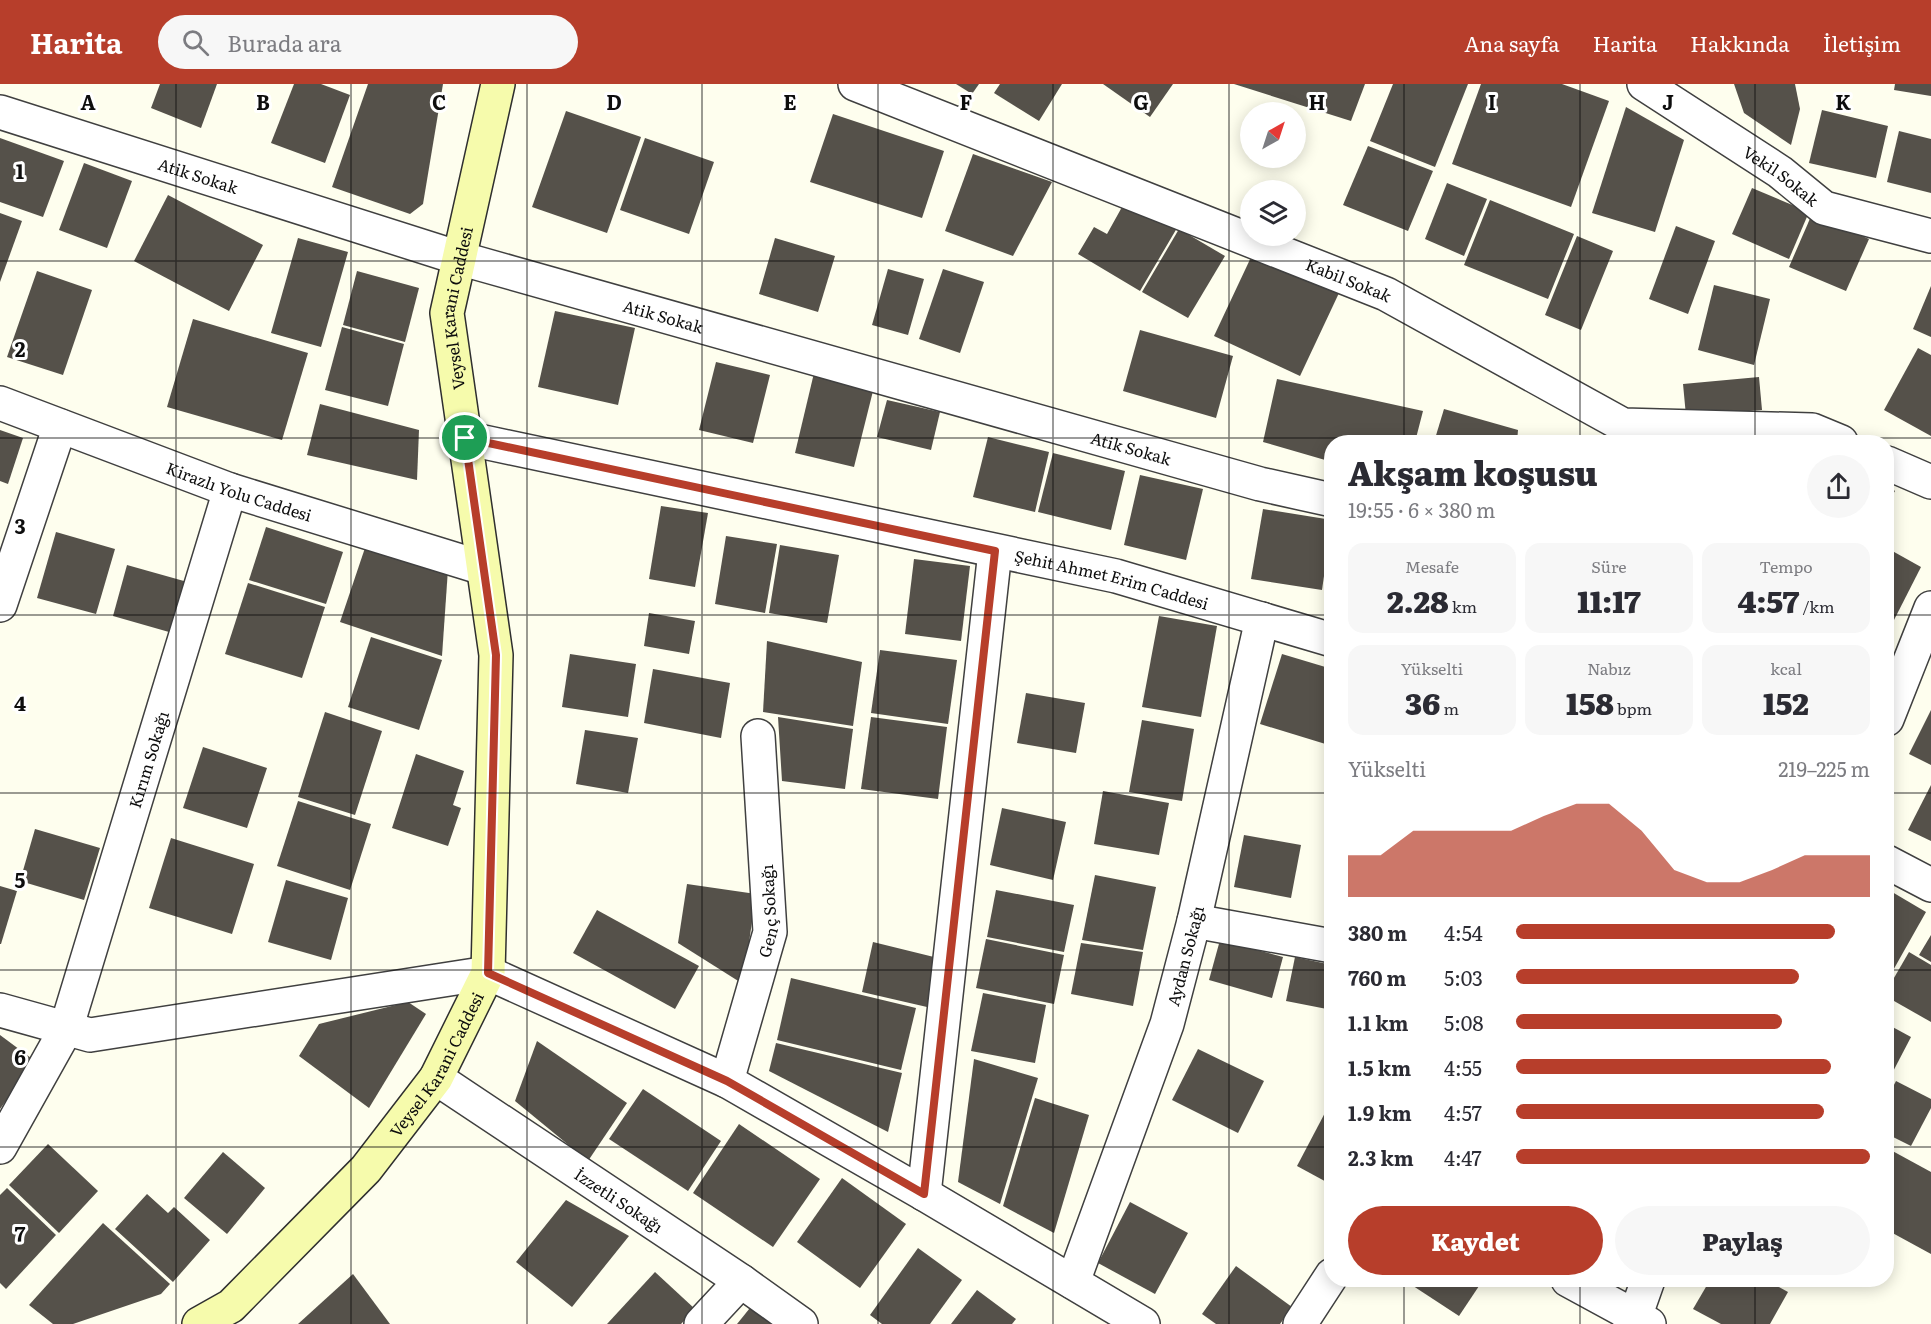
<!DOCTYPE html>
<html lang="tr">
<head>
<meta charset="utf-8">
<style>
	:root { --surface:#fff; --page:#f7f7f7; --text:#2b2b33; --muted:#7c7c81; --accent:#b73e2b }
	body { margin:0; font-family:Literata,serif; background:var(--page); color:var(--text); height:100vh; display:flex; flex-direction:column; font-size:22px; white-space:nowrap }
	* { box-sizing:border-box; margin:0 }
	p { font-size:20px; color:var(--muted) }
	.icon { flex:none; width:33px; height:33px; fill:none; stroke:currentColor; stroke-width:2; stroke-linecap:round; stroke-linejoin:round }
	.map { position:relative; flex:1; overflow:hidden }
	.drawer { position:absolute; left:1324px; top:351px; width:570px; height:852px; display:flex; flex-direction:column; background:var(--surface); border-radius:24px; box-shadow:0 3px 15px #0003 }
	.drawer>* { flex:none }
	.needle { width:39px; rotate:39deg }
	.fabs { position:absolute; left:1240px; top:18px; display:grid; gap:12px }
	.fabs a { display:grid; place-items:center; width:66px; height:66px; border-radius:50%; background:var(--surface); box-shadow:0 3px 15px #0003; font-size:30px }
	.pin { position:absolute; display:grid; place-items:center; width:51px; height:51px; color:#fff; margin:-26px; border:3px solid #fff; border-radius:50%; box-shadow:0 2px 6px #0007 }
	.round { display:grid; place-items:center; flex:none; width:63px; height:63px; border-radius:32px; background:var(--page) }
	.headline { display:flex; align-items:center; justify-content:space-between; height:102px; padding:0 24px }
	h1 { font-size:33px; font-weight:800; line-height:45px }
	.stats { display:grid; grid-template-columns:repeat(3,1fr); gap:9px; height:102px; padding:6px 24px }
	.stats div { display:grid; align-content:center; border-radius:15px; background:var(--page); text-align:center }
	.stats b { font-size:30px; font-weight:800 }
	.stats small { font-size:16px; font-weight:400 }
	.stats p { font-size:16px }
	.chart { height:168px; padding:12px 24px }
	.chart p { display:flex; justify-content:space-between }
	.chart svg { width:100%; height:108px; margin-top:6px; fill:var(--accent); opacity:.7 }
	.button { display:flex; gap:12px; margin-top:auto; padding:12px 24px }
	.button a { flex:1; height:69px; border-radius:36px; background:var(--accent); color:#fff; font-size:24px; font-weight:800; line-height:69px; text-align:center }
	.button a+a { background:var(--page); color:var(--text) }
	ul { padding:0 24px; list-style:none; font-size:20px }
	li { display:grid; grid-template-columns:96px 72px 1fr; align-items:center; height:45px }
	li i { height:15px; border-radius:8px; background:var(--accent) }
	header { display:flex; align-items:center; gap:36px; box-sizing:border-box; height:84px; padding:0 30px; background:var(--accent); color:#fff }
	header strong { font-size:28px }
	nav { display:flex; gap:33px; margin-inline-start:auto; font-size:21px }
	.search { width:420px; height:54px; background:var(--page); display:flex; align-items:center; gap:15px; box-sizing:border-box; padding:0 21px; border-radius:33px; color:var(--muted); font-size:22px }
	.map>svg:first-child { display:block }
</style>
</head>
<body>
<header>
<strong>Harita</strong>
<div class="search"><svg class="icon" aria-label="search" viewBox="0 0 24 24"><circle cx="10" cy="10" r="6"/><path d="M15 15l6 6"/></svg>Burada ara</div>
<nav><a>Ana sayfa</a><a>Harita</a><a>Hakkında</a><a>İletişim</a></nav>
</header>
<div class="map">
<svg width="1931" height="1240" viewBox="0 0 1931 1240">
	<rect width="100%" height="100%" fill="#fefeee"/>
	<g fill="#55514a">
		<polygon points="160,0 217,0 201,44 151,24"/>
		<polygon points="294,0 321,0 350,11 325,79 271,59"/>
		<polygon points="368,0 443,0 423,120 410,130 332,103"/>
		<polygon points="956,0 979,0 972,10"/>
		<polygon points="1000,0 1062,0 1039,37 994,9"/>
		<polygon points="1103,0 1173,0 1150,33"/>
		<polygon points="1234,0 1365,0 1351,37"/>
		<polygon points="1393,0 1468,0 1435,83 1370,57"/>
		<polygon points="1481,0 1562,0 1609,17 1571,123 1452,80"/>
		<polygon points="1734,0 1795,0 1800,25 1791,61 1744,29"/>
		<polygon points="1895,0 1931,0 1931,12 1894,6"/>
		<polygon points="1626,23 1684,56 1655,148 1592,129"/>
		<polygon points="1822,26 1888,42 1876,94 1809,79"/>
		<polygon points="566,27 641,53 607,149 532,123"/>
		<polygon points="833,30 944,67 922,134 810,98"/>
		<polygon points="1899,47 1931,55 1931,109 1887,98"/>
		<polygon points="0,54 64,77 43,133 0,118"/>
		<polygon points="645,54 714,78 689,150 620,126"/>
		<polygon points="1368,62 1433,87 1408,147 1343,121"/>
		<polygon points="973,70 1052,98 1013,172 945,147"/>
		<polygon points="84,79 132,97 107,164 59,146"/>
		<polygon points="1447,99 1487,115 1464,172 1425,155"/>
		<polygon points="1752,104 1809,128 1789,175 1732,150"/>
		<polygon points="168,111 263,161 229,227 134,177"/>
		<polygon points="1127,114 1177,144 1140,207 1078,170 1094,143 1107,150"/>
		<polygon points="1490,116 1574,150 1548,215 1464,181"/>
		<polygon points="0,129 22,137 0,198"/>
		<polygon points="1812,130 1869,155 1846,207 1789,183"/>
		<polygon points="1676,142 1715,157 1688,230 1649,215"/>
		<polygon points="1179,145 1225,172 1188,234 1142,208"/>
		<polygon points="1577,152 1613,167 1581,246 1545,231"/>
		<polygon points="298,154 348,168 321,263 271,249"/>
		<polygon points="775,154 835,172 818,228 759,210"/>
		<polygon points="1253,169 1339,209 1300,292 1214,252"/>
		<polygon points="888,185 924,195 908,251 872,241"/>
		<polygon points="943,185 984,198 960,269 919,255"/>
		<polygon points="37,187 92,206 63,291 7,273"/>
		<polygon points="357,187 419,204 405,258 343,241"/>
		<polygon points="1714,201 1770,215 1754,281 1698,266"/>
		<polygon points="1931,202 1931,253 1913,245"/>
		<polygon points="555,227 635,244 618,321 538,303"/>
		<polygon points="193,235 308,269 282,356 167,323"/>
		<polygon points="342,243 404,260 388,322 325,306"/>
		<polygon points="1140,246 1233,272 1216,334 1123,307"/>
		<polygon points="1918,264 1931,271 1931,352 1884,326"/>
		<polygon points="716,278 770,291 753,359 699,346"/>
		<polygon points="814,289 874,303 854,383 795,369"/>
		<polygon points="1759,293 1762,326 1686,332 1683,300"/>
		<polygon points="1277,295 1423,327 1415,358 1332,358 1332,378 1263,358"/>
		<polygon points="887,316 940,328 931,366 877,353"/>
		<polygon points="320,320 419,346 417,396 307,371"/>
		<polygon points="1444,325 1518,346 1517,358 1434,358"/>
		<polygon points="0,346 23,354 8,400 0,397"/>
		<polygon points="988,353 1049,368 1035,428 973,413"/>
		<polygon points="1053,369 1125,387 1111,446 1038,428"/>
		<polygon points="1140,391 1203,405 1186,476 1124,461"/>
		<polygon points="1887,401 1895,407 1887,420"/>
		<polygon points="661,422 708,429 695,503 649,495"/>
		<polygon points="1263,425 1332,436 1322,506 1251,495"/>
		<polygon points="266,443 343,468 326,520 249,496"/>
		<polygon points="56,448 115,465 96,530 37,514"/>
		<polygon points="726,452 777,460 765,529 715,520"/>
		<polygon points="367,458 448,485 442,572 340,538"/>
		<polygon points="780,461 839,471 827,539 769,529"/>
		<polygon points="1887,464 1921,483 1894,536 1887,532"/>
		<polygon points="914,475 970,482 961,557 905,550"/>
		<polygon points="127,481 191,499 176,550 113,532"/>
		<polygon points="248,499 325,523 302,594 225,570"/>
		<polygon points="649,529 695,537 689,570 644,562"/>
		<polygon points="1159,532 1217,542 1201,633 1142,623"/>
		<polygon points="371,553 442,576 419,646 348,623"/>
		<polygon points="767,557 862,578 853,642 763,628"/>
		<polygon points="880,566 957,576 948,640 871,629"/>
		<polygon points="570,570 636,580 628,633 562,623"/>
		<polygon points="1282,570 1332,585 1332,662 1260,640"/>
		<polygon points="653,585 730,599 721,654 644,639"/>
		<polygon points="1026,609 1085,619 1076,669 1017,659"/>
		<polygon points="1931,626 1931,681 1909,670"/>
		<polygon points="325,628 382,647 355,731 298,713"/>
		<polygon points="778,633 853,645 845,705 782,697"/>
		<polygon points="871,633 947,643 938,715 861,705"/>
		<polygon points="1142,636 1194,645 1182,717 1129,708"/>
		<polygon points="585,646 638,654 628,709 576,700"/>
		<polygon points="203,663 267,684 247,744 183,724"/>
		<polygon points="416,670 464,687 453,721 461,724 448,762 392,744"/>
		<polygon points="1931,701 1931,757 1908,746"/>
		<polygon points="1103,707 1169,719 1159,771 1094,760"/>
		<polygon points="298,717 371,740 350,806 277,782"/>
		<polygon points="1002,724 1066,738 1053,796 990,781"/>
		<polygon points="35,745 100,764 84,816 20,797"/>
		<polygon points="1244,751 1301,761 1291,814 1234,803"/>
		<polygon points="171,754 254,780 232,850 149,824"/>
		<polygon points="1095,791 1156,803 1143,866 1082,856"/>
		<polygon points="286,796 348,814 331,876 268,858"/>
		<polygon points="687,800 756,810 743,900 678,859"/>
		<polygon points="0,802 17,807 1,860 0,860"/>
		<polygon points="1887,805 1926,828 1887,897"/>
		<polygon points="996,806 1074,821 1064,868 987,853"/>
		<polygon points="597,826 699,882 675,925 573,869"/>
		<polygon points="1931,851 1931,878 1919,871"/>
		<polygon points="986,855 1064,871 1054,920 976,904"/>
		<polygon points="1220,856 1283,873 1272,914 1209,896"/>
		<polygon points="873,858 938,874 927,923 862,908"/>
		<polygon points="1081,859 1143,868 1133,922 1071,910"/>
		<polygon points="1909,868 1931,881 1931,938 1887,913 1887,906"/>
		<polygon points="1295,873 1332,881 1332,926 1286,917"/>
		<polygon points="791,894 916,924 901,986 777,956"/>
		<polygon points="983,909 1046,921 1035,979 971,967"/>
		<polygon points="408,918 426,930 369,1024 299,972 319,940"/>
		<polygon points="1887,940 1911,953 1887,999"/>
		<polygon points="0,951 35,977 0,1025"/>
		<polygon points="537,957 627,1019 588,1077 515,1017"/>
		<polygon points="776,959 902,989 888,1048 769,987"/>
		<polygon points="1198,965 1264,997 1238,1049 1172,1016"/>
		<polygon points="974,975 1038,994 1000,1120 958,1098"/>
		<polygon points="1896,997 1931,1015 1931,1024 1911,1062 1887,1050 1887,1014"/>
		<polygon points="643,1005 721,1057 688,1107 609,1055"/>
		<polygon points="1035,1014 1089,1031 1054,1149 1003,1122"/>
		<polygon points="1327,1025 1332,1027 1332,1101 1297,1082"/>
		<polygon points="739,1040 820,1095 773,1163 693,1109"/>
		<polygon points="48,1060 98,1107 59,1149 9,1101"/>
		<polygon points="1887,1064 1931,1088 1931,1170 1887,1146"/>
		<polygon points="223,1068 265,1104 227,1150 184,1114"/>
		<polygon points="842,1094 906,1140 860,1204 797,1158"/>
		<polygon points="7,1104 56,1151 6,1205 0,1199 0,1111"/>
		<polygon points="147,1110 168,1129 174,1123 210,1156 173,1198 115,1145"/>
		<polygon points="566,1116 629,1152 572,1223 516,1178"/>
		<polygon points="1130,1118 1188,1149 1155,1210 1098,1179"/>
		<polygon points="103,1139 170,1200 161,1210 73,1240 53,1240 29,1221"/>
		<polygon points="918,1164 962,1196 930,1240 882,1240 870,1231"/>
		<polygon points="1236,1182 1292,1223 1280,1240 1216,1240 1202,1230"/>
		<polygon points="655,1188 695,1225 681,1240 607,1240"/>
		<polygon points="353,1190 390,1240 298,1240"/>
		<polygon points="1404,1196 1483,1196 1459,1232"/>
		<polygon points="1710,1196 1766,1196 1788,1208 1770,1240 1721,1240 1693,1225"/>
		<polygon points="977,1206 1016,1235 1012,1240 951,1240"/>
		<polygon points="754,1219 781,1240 737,1240"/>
	</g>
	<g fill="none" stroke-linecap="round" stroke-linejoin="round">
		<g stroke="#404040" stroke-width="36">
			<g id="minor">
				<path id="s1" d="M855 0 1386 210 1623 341 1812 346 1841 358"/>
				<path id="s2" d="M1644 0 1780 88 1824 124 1931 152"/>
				<path id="s3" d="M0 28 459 174 1260 400 1332 416"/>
				<path id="s4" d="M0 319 230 406 483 484"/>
				<polyline points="1887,379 1931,398"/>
				<polyline points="0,521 60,342"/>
				<polyline points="1887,635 1931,524"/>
				<polyline points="1194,837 1332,862"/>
				<polyline points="0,926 90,951 488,889 727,997 924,1110 1143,1240"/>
				<path id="s5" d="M436 994 741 1197 801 1240"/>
				<path id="s6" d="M727 997 770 848 758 652"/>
				<path id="s7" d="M0 1063 66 945 230 406"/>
				<polyline points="924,1110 995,467"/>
				<polyline points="1568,1196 1649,1240"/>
				<path id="s8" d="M1073 1198 1167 940 1194 837 1262 535"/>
				<polyline points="701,1240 741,1197"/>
				<polyline points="1300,1240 1332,1191"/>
				<polyline points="1630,1240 1635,1233 1648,1196"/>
			</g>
		</g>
		<g stroke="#404040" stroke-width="36">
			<g id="tertiary">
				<path id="s9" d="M465 354 1116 492 1332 556"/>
				<polyline points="1887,778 1931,801"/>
			</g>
		</g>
		<g stroke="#2f2f2f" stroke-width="36">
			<g id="secondary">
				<path id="s10" d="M199 1240 231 1222 366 1085 436 994 488 889 496 571 447 229 498 0"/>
			</g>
		</g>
		<use href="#minor" stroke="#fff" stroke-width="33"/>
		<use href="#tertiary" stroke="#fff" stroke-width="33"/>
		<use href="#secondary" stroke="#f6fbac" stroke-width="33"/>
	</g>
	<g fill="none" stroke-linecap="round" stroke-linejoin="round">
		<g stroke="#fff" stroke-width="12">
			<polygon id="route" points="465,354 995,467 924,1110 727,997 488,889 496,571"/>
		</g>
		<use href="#route" stroke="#b73e2b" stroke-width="8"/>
	</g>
	<path fill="none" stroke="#0d0d0d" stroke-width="1.5" stroke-opacity="0.55" d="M176 0V1240M351 0V1240M527 0V1240M702 0V1240M878 0V1240M1053 0V1240M1229 0V1240M1404 0V358M1580 0V358M1755 0V358M0 177H1931M0 354H1931M0 531H1332M1887 531H1931M0 709H1332M1887 709H1931M0 886H1332M1887 886H1931M0 1063H1332M1887 1063H1931M1404 1196V1240M1580 1196V1240M1755 1196V1240"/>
	<g text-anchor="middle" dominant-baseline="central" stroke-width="6" stroke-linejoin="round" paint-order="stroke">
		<g font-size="16" fill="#0d0d0d" stroke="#fff">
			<text stroke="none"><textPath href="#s3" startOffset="208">Atik Sokak</textPath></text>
			<text stroke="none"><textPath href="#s2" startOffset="165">Vekil Sokak</textPath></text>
			<text stroke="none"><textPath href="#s1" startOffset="531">Kabil Sokak</textPath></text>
			<text stroke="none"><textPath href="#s10" startOffset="1130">Veysel Karani Caddesi</textPath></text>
			<text stroke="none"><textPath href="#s3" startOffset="694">Atik Sokak</textPath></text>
			<text stroke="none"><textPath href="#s3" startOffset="1180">Atik Sokak</textPath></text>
			<text stroke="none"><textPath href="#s4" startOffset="255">Kirazlı Yolu Caddesi</textPath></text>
			<text stroke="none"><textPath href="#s9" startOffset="662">Şehit Ahmet Erim Caddesi</textPath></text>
			<text stroke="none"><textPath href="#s7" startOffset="417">Kırım Sokağı</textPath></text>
			<text stroke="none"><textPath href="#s6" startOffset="176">Genç Sokağı</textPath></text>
			<text stroke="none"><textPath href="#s8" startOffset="345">Aydan Sokağı</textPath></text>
			<text stroke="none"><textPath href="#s10" startOffset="356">Veysel Karani Caddesi</textPath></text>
			<text stroke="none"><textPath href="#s5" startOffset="220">İzzetli Sokağı</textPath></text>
		</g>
	</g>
	<g font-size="20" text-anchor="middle" font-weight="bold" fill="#0d0d0d" stroke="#fff" stroke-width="6" stroke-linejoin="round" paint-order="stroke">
		<text x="88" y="26">A</text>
		<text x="263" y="26">B</text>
		<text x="439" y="26">C</text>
		<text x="614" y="26">D</text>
		<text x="790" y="26">E</text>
		<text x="966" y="26">F</text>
		<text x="1141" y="26">G</text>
		<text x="1317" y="26">H</text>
		<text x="1492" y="26">I</text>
		<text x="1668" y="26">J</text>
		<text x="1843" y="26">K</text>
		<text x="20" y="95">1</text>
		<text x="20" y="273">2</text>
		<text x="20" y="450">3</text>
		<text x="20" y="627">4</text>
		<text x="20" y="804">5</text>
		<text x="20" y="981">6</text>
		<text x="20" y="1158">7</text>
	</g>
</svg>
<div class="fabs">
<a><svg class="needle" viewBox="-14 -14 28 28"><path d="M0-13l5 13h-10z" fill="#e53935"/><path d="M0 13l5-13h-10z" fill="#7c7c81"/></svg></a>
<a><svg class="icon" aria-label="layers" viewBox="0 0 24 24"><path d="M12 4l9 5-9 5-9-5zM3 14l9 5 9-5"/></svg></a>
</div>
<div class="pin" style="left:465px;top:354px;background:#1e9e55"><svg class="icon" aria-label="arrive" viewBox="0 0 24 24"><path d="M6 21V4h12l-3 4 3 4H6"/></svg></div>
<section class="drawer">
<div class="headline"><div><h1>Akşam koşusu</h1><p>19:55 · 6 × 380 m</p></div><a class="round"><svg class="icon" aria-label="share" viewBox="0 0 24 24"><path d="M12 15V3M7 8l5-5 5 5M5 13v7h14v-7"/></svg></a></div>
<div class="stats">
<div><p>Mesafe</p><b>2.28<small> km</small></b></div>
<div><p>Süre</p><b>11:17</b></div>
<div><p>Tempo</p><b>4:57<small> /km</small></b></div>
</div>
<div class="stats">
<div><p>Yükselti</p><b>36<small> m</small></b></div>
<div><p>Nabız</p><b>158<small> bpm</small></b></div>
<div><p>kcal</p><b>152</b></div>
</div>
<div class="chart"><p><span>Yükselti</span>219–225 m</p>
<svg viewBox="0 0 160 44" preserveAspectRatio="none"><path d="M0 44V27L10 27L20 17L30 17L40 17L50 17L60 11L70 6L80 6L90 17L100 33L110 38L120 38L130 33L140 27L150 27L160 27V44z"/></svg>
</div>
<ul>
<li><b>380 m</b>4:54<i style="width:90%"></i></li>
<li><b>760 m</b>5:03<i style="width:80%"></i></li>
<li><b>1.1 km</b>5:08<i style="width:75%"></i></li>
<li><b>1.5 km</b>4:55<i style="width:89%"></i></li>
<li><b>1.9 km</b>4:57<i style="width:87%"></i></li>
<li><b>2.3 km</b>4:47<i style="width:100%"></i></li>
</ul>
<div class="button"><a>Kaydet</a><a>Paylaş</a></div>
</section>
</div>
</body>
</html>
